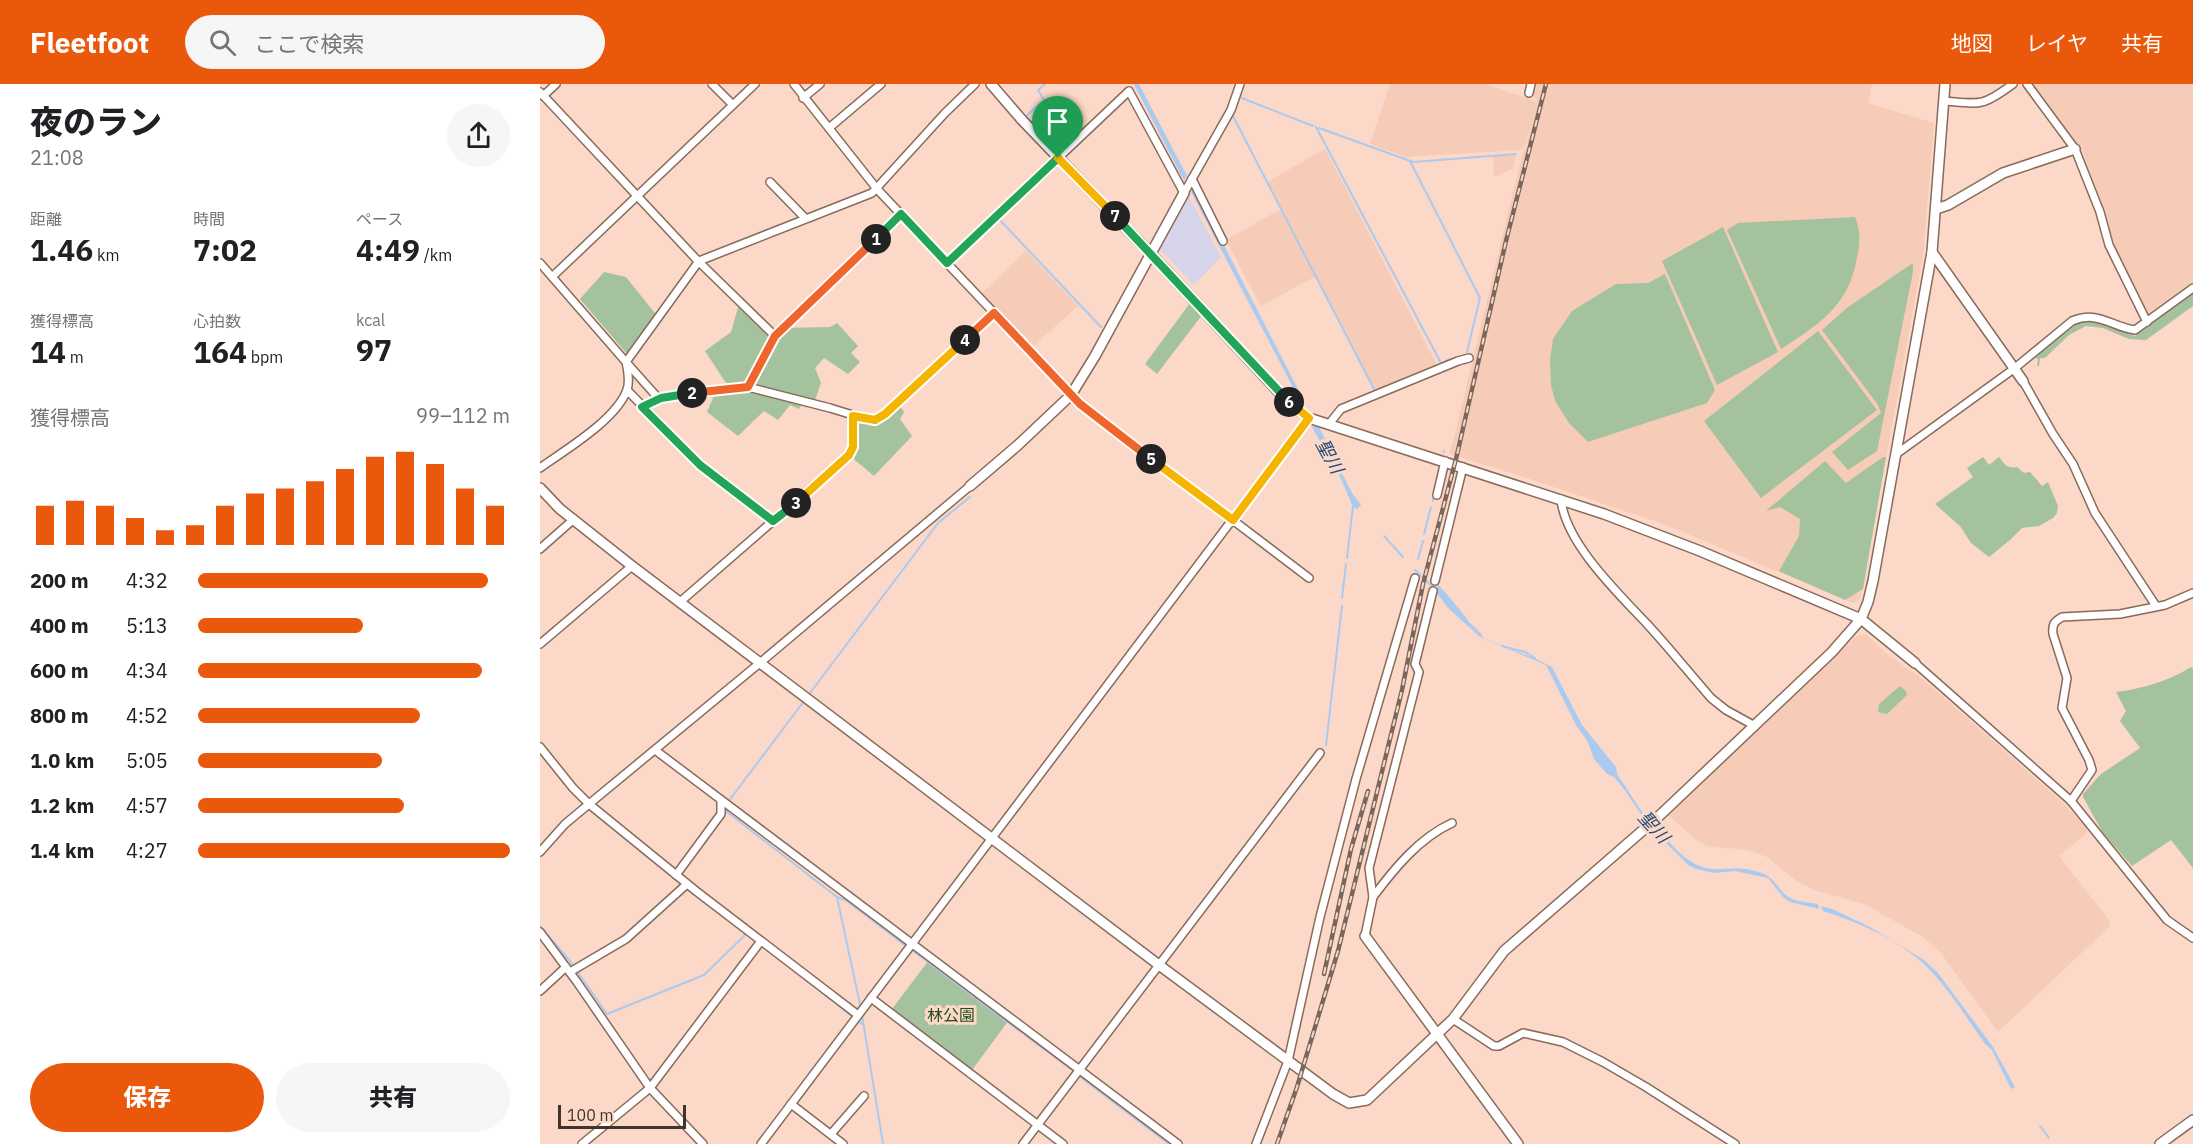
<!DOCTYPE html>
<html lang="ja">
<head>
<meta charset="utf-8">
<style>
	:root { --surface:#fff; --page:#f6f6f6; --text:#202124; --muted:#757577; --accent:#ea580c }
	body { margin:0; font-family:"IBM Plex Sans","Noto Sans JP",sans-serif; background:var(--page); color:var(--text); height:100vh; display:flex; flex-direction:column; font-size:22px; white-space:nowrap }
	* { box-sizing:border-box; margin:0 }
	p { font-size:20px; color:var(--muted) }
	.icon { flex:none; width:33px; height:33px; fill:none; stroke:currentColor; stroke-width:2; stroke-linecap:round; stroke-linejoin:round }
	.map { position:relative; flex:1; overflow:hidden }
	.drawer { display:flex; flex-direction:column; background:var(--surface); width:540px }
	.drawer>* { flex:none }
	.scale { position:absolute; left:18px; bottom:15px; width:128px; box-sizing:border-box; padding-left:6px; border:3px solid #41342d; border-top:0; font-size:16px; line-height:21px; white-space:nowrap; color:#41342d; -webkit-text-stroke:4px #fbd8c7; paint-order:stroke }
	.pin { position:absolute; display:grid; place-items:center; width:51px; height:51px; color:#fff; margin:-62px -26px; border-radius:50% 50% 50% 0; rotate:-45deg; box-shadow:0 0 6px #0007 }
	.pin .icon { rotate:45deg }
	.km { position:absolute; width:30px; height:30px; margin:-15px; border-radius:50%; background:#222; color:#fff; font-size:16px; line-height:30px; text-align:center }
	.round { display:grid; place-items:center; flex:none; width:63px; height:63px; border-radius:32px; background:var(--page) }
	.head { display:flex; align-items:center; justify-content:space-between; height:102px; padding:0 30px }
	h1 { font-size:33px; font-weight:800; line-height:45px }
	.metrics { display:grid; grid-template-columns:repeat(3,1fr); gap:9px; height:102px; padding:6px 30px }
	.metrics div { display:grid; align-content:center }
	.metrics b { font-size:30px; font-weight:800 }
	.metrics small { font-size:16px; font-weight:400 }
	.metrics p { font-size:16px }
	.chart { height:168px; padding:12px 30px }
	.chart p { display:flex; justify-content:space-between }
	.chart svg { width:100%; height:108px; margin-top:6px; stroke:var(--accent); stroke-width:6 }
	.action { display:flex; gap:12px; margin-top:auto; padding:12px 30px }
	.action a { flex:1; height:69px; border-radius:36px; background:var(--accent); color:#fff; font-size:24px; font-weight:800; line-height:69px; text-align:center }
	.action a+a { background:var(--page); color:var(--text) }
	ul { padding:0 30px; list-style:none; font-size:20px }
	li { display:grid; grid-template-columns:96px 72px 1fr; align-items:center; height:45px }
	li i { height:15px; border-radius:8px; background:var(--accent) }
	header { display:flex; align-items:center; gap:36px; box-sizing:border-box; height:84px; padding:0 30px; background:var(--accent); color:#fff }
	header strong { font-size:28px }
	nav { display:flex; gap:33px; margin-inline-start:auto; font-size:21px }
	.search { width:420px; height:54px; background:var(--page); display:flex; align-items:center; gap:15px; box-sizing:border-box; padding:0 21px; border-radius:33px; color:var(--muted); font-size:22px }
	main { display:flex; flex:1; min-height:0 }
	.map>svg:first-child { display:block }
</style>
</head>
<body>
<header>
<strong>Fleetfoot</strong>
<div class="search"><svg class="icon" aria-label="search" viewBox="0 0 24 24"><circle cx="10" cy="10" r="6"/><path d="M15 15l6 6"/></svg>ここで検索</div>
<nav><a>地図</a><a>レイヤ</a><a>共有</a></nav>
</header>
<main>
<section class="drawer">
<div class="head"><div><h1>夜のラン</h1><p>21:08</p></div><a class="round"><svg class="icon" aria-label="share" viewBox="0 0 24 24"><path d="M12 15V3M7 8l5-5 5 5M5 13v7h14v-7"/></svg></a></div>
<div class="metrics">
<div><p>距離</p><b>1.46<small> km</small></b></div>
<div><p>時間</p><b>7:02</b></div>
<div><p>ペース</p><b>4:49<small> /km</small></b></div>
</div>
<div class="metrics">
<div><p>獲得標高</p><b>14<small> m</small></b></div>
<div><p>心拍数</p><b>164<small> bpm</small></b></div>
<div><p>kcal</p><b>97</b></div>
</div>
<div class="chart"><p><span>獲得標高</span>99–112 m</p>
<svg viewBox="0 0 160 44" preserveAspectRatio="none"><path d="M5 44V28M15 44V26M25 44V28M35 44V33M45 44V38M55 44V36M65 44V28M75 44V23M85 44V21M95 44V18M105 44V13M115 44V8M125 44V6M135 44V11M145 44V21M155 44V28"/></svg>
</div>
<ul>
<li><b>200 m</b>4:32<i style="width:93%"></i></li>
<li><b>400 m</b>5:13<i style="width:53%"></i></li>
<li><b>600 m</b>4:34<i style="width:91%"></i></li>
<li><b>800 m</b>4:52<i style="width:71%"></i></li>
<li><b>1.0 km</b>5:05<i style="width:59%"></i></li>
<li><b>1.2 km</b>4:57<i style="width:66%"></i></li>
<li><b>1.4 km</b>4:27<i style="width:100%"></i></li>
</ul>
<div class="action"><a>保存</a><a>共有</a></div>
</section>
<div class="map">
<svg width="1653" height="1060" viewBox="0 0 1653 1060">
	<rect width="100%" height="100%" fill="#fbd8c7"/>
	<polygon fill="#d6d4e9" points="649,113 681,173 654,201 620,165"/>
	<g fill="#f6ccb8">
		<polygon points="850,0 946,0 995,17 996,21 997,16 992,10 994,0 1332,0 1328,19 1394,39 1383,172 1320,515 1313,519 1126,441 990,395 910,370 983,67 986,64 993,34 985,62 980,66 866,73 830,60"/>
		<polygon points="1493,0 1653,0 1653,197 1610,228 1606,226 1572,161 1562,120 1541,65"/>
		<polygon points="785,65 897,281 835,307 776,192 721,222 686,156 741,125 727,98"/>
		<polygon points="976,70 973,84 958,92 954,91 953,72"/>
		<polygon points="486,167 538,222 492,263 441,210"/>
		<polygon points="1318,551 1327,551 1348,571 1384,596 1521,717 1547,744 1545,751 1519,772 1569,836 1570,842 1458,948 1401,869 1383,853 1324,820 1275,806 1258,798 1227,773 1208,766 1167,762 1156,756 1127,730"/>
	</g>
	<g fill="#a4c29e">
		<path d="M1315 133C1321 147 1320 160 1317 174 1308 223 1279 240 1241 265L1187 146 1198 139Z"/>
		<polygon points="1183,143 1238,268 1177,301 1122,177"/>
		<polygon points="1373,179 1373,188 1337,367 1308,386 1292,368 1341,329 1338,321 1282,246 1308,223"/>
		<polygon points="64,188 86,193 118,233 88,271 40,215"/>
		<polygon points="1125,190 1175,306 1167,319 1048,358 1029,339 1015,317 1011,301 1010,276 1013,255 1032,227 1076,200 1108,199"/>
		<path d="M1653 210V222L1606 256 1589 255 1563 244 1546 242 1529 251 1505 274H1500L1499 282H1497L1498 275 1495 274C1509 262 1526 242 1545 237 1560 234 1581 247 1595 252Z"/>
		<polygon points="650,219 662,231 617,290 605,280"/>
		<polygon points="199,220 230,250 206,299 186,299 165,267 191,248"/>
		<polygon points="297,239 318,262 311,269 320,278 308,290 284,274 275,284 281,299 275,316 279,321 263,319 259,325 250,321 238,336 224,327 198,352 167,328 176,307 208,303 244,244 290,243"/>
		<polygon points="1278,247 1337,326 1221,414 1164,337"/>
		<polygon points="358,319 364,328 360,335 372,352 334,392 309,371 314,343 320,336 335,336"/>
		<polygon points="1343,373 1346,373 1323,505 1305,516 1239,487 1259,452 1260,435 1240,423 1226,427 1285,377 1306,399"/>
		<path d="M1443 373 1449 381 1459 373C1465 381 1468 385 1477 383L1484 389 1490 388 1502 402 1508 398 1518 422 1517 429 1513 434 1499 442 1482 444 1470 456 1449 473 1431 459 1420 442 1395 420 1433 393 1427 384Z"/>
		<path d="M1651 583 1653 585V784L1631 756 1592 782 1563 749 1543 713V710L1561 690 1600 664 1580 637 1586 627 1576 608C1601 605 1629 597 1651 583Z"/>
		<polygon points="1360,602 1366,607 1367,611 1347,630 1338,628 1339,620"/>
		<polygon points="389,876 469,936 432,986 352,925"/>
	</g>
	<g fill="#aacaf0">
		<polygon points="595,0 599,0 647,92 644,96"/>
		<polygon points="654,103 762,313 759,315 651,108"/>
		<polygon points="778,341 812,409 821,421 817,425 813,423 801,395 772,343"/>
		<path d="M898 500C905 509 930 535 931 543L945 555 994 574 1012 583 1042 641 1076 683 1077 690 1100 725 1109 735 1106 738 1084 705 1074 693 1067 690 1054 675 1047 656 1037 643 1006 581 940 553 908 524 896 508Z"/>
		<path d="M1117 743C1135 765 1152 788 1183 785 1198 784 1209 784 1224 790 1234 794 1238 805 1247 812 1255 818 1267 818 1278 820L1279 825 1250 818 1243 813 1228 794 1195 787 1174 789 1156 785 1148 781 1113 746Z"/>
		<path d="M1281 822 1292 825 1330 843 1384 876 1398 889 1453 963 1475 1003 1471 1005 1452 966 1445 960C1428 936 1412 910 1392 888 1364 858 1321 839 1283 827Z"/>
	</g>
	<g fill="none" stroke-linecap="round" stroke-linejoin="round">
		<g stroke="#aacaf0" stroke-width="2">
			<polyline points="595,0 642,91"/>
			<polyline points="702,14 773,42"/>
			<polyline points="486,32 504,16 498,6 505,0"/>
			<polyline points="693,32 835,307 866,295"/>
			<polyline points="776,43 901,279"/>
			<polyline points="779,44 873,78 976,70"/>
			<polyline points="870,77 940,214 927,268"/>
			<polyline points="458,134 561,243"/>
			<polyline points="899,281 910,275"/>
			<polyline points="904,367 904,368"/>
			<polyline points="893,411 893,417"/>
			<polyline points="884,450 891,423"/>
			<polyline points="844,452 863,473"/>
			<polyline points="807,474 813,422"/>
			<polyline points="878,475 883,457"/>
			<polyline points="875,486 899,509"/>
			<polyline points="802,514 806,480"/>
			<polyline points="930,540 941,551"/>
			<polyline points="962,562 985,568 995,574"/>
			<polyline points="267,613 398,439 430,413"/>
			<polyline points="786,661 802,522"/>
			<polyline points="188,718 264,617"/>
			<polyline points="187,724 187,728 297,813 321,925"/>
			<polyline points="102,769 133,792"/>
			<polyline points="297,813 307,817 366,862"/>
			<polyline points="0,842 30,877 67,930 164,891 207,849"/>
			<polyline points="372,866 434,913"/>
			<polyline points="237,873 322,940"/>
			<polyline points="438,916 481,948"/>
			<polyline points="322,931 343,1060"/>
			<polyline points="485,951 535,988"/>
			<polyline points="539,992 629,1060"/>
			<polyline points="1500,1042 1509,1054"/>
		</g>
		<g stroke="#896a5b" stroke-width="10">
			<g id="street">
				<polyline points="172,0 192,20"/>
				<polyline points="254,0 337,105 540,320 769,494"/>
				<polyline points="1487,0 1535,65 1560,128 1569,161 1607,238"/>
				<polyline points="0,8 157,176 235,252"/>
				<polyline points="989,9 991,0"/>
				<polyline points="3,12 16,0"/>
				<polyline points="263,14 280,0"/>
				<path d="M1404 17C1441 20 1442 23 1473 0"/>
				<polyline points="289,44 341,0"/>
				<polyline points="652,95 683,157"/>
				<polyline points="230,98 265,134"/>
				<polyline points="644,109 691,26 700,0"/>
				<path d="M0 179 86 278C88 287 90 297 87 306 76 336 25 366 0 384"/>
				<polyline points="407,179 589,7 644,109"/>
				<polyline points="13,192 215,0"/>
				<polyline points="1483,297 1513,350 1533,380 1555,429 1616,522"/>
				<polyline points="208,303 235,252 361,130"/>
				<polyline points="87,306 160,381 233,437"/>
				<polyline points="119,315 86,278 159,177 332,109 405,29 435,0"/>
				<polyline points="102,323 121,314 208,303 290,324 329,336 335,336 345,330 454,229"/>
				<polyline points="789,340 801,325 918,277 929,274"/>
				<path d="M1355 371 1475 284 1532 237C1559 226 1571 243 1595 246L1653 204"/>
				<polyline points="897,411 905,377"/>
				<path d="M1021 415C1025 459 1079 510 1108 541 1130 565 1150 590 1171 614L1186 626 1215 642"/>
				<polyline points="0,465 34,435"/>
				<polyline points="895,497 923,383"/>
				<polyline points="140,518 309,371 313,363 313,331"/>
				<polyline points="0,560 92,482"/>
				<polyline points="1375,579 1531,717 1627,836 1653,854"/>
				<polyline points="0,663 33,704 49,720 156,807 318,931"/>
				<polyline points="115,666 638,1060"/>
				<path d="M1531 717 1552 686 1549 676 1522 624 1527 594 1513 550C1512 540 1514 538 1522 533L1580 530 1625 521 1653 509"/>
				<polyline points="0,768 25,740 49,720 221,578 430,402"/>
				<polyline points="136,791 181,730 181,717"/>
				<path d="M833 813C854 785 879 754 912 739"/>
				<polyline points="0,848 37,898 110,1004 163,1060"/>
				<polyline points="825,852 833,813 829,784 879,588 875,580 893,507"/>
				<polyline points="30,888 86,855 147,800"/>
				<polyline points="0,907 26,883"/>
				<polyline points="331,914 523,1060"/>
				<polyline points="913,935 954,962 959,962 983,949 1023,958 1063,978 1106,1003 1195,1060"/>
				<polyline points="251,1020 303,1060"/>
				<polyline points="291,1050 324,1012"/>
				<polyline points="42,1060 110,1004 221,857"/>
				<polyline points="221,1060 769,334"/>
				<polyline points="483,1060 780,669"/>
				<polyline points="716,1060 748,977 780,833 816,695 875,494"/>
			</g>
		</g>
		<g stroke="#896a5b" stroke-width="12">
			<g id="secondary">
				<polyline points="451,0 482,36 611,170 747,317 769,334 775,336 1064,430 1160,467 1321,535 1375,579"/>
				<polyline points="1396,125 1408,121 1463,89 1535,65"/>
				<polyline points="1392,168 1483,297"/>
				<polyline points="430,402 478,361 531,311 555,272 644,109"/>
				<polyline points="0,404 20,425 92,482 619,881 793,1010 809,1019 827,1016 913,935 964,867 1117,734 1292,568 1321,535 1328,518 1333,497 1392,168 1405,0"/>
				<polyline points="825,852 978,1060"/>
				<polyline points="1620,1060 1653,1036"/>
			</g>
		</g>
		<use href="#street" stroke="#fff" stroke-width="7"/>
		<use href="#secondary" stroke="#fff" stroke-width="9"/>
		<g stroke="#7a665c" stroke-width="4.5">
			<g id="rail">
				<polyline points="784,890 811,765 828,707"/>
				<polyline points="737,1060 757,1003 798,867 862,606 883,500 916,375 966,157 1006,0"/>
			</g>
		</g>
		<use href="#rail" stroke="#fbd8c7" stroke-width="2" stroke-dasharray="7" stroke-linecap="butt"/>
	</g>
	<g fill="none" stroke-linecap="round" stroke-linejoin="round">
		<g stroke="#fff" stroke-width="12">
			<polyline id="split-1" points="336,155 361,130 407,179 518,74"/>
		</g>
		<g stroke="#fff" stroke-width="12">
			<polyline id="split-2" points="152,309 208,303 235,252 336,155"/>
		</g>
		<g stroke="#fff" stroke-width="12">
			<polyline id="split-3" points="152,309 121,314 102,323 160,381 233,437 256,419"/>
		</g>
		<g stroke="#fff" stroke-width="12">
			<polyline id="split-4" points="256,419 309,371 313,363 313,332 335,336 345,330 425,256"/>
		</g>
		<g stroke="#fff" stroke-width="12">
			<polyline id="split-5" points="425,256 454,229 540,320 611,375"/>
		</g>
		<g stroke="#fff" stroke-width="12">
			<polyline id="split-6" points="611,375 693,436 769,334 749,318"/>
		</g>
		<g stroke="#fff" stroke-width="12">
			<polyline id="split-7" points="575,132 749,318"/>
		</g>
		<g stroke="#fff" stroke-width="12">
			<polyline id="split-8" points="518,74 575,132"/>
		</g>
		<use href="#split-1" stroke="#22a559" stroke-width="8"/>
		<use href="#split-2" stroke="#f0652b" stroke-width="8"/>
		<use href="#split-3" stroke="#22a559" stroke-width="8"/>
		<use href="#split-4" stroke="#f5b400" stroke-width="8"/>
		<use href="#split-5" stroke="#f0652b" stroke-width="8"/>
		<use href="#split-6" stroke="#f5b400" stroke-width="8"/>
		<use href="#split-7" stroke="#22a559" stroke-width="8"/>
		<use href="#split-8" stroke="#f5b400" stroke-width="8"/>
	</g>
	<g text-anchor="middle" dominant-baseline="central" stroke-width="6" stroke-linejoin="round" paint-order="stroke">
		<g font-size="16" fill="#224e1b" stroke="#fbd8c7">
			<text x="411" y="931">林公園</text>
		</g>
		<g font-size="18" font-style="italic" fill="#1e4979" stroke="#fbd8c7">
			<text transform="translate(790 372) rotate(61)">聖川</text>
			<text transform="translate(1114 743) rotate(48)">聖川</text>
		</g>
	</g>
</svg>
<div class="scale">100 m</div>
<div class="pin" style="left:518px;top:74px;background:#1e9e55"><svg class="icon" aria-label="arrive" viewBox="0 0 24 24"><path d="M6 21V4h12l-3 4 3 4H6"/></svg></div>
<b class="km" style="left:336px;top:155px">1</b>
<b class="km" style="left:152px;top:309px">2</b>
<b class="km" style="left:256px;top:419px">3</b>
<b class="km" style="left:425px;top:256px">4</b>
<b class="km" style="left:611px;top:375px">5</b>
<b class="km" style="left:749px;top:318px">6</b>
<b class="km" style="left:575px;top:132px">7</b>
</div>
</main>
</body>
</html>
